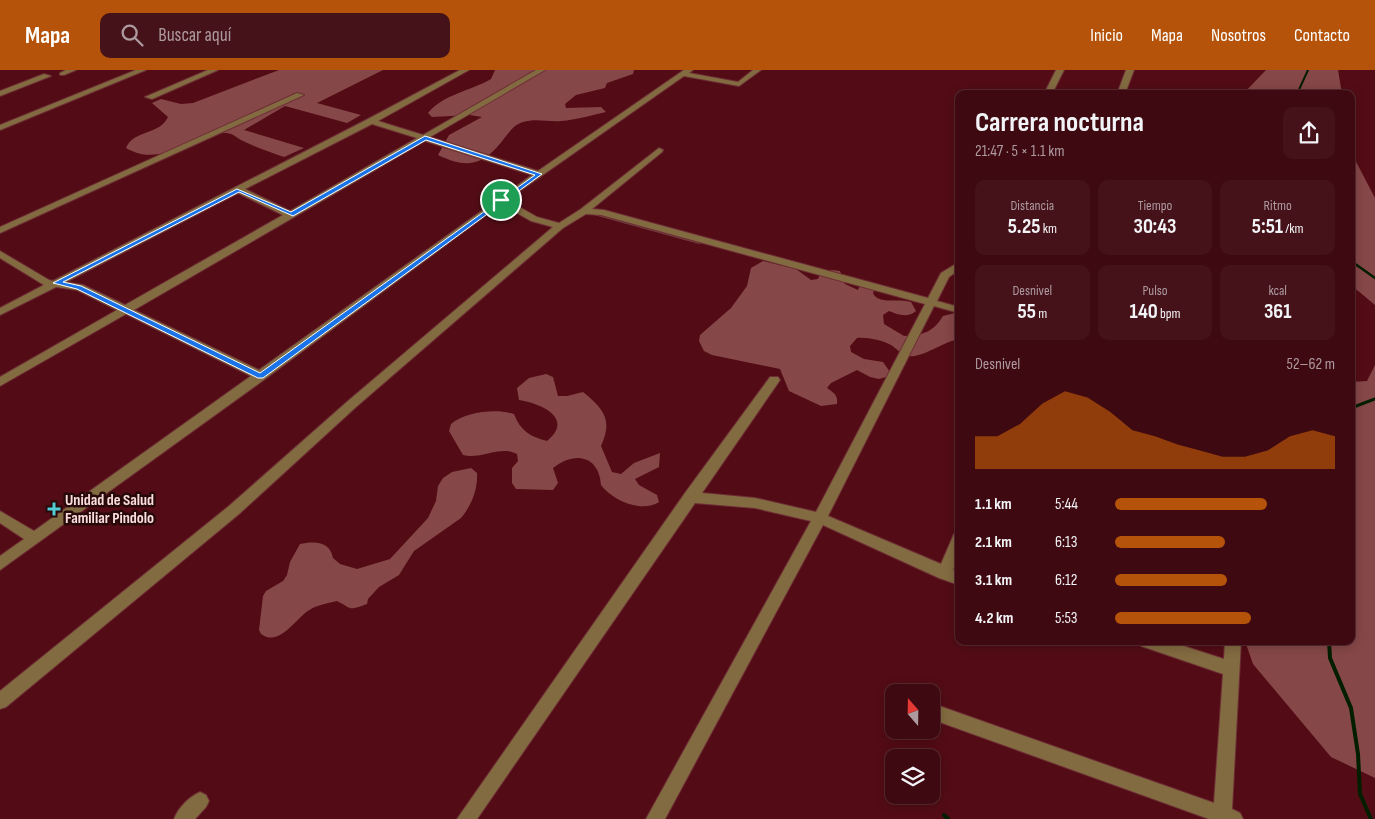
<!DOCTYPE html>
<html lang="es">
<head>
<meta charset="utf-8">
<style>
	:root { --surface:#3e0910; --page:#451219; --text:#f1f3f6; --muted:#ad9a9f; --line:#572a30; --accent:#b45309 }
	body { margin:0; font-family:"Sofia Sans Condensed",sans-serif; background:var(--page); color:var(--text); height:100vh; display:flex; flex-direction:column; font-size:19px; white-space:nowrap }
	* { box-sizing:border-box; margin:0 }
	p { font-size:16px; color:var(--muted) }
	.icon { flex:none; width:28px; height:28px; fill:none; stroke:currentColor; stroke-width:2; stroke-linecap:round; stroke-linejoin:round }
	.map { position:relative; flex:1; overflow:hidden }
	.sheet { position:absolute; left:955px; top:20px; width:400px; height:555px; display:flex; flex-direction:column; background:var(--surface); border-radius:10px; box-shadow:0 2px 12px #0003,0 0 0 1px var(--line) }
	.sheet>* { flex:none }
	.needle { width:32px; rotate:340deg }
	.fabs { position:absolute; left:885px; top:614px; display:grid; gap:10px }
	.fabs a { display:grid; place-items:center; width:55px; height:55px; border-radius:10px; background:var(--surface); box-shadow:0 2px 12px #0003,0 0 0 1px var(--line); font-size:25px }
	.pin { position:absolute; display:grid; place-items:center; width:42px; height:42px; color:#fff; margin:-21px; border:2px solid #fff; border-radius:50%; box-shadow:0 1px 5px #0007 }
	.round { display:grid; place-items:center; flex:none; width:52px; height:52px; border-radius:10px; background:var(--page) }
	.headline { display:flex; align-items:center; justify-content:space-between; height:85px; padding:0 20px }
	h1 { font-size:28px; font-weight:700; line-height:38px }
	.metrics { display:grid; grid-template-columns:repeat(3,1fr); gap:8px; height:85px; padding:5px 20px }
	.metrics div { display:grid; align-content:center; border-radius:10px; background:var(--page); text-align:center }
	.metrics b { font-size:21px; font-weight:700 }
	.metrics small { font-size:14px; font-weight:400 }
	.metrics p { font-size:14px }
	.chart { height:140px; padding:10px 20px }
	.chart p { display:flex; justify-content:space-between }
	.chart svg { width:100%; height:90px; margin-top:5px; fill:var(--accent); opacity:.7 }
	ul { padding:0 20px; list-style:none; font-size:16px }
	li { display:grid; grid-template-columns:80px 60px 1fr; align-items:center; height:38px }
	li i { height:12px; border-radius:6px; background:var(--accent) }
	header { display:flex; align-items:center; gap:30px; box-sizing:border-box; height:70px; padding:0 25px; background:var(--accent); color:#fff }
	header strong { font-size:24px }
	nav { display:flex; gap:28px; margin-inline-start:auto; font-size:18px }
	.search { width:350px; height:45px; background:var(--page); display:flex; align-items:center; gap:12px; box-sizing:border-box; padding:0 18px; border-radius:10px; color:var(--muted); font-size:19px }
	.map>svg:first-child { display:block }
</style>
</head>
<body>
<header>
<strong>Mapa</strong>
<div class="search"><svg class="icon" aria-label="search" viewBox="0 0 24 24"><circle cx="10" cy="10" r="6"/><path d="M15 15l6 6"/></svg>Buscar aquí</div>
<nav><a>Inicio</a><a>Mapa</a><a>Nosotros</a><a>Contacto</a></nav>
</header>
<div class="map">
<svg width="1375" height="749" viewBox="0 0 1375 749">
	<rect width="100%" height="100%" fill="#530c15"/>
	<polygon fill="#733d3e" points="594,143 703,172 703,173 699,174 594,145"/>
	<g fill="#864748">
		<path d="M279 0H383L317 33 361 45 347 53 285 36 244 60 304 78 284 87C270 82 255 77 241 70 236 67 233 64 227 63 195 61 163 100 126 78 133 60 160 65 168 47L152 33 161 29 181 34 193 33Z"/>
		<path d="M495 0H634L633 4 607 13 605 18 576 25 565 34 566 38 601 37 606 42C592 45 576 50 561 51 548 52 536 48 523 52 514 55 512 59 506 66 485 95 469 100 438 85L449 65 482 47 470 45 432 47 428 43C444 24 470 21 491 9Z"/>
		<polygon points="1266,0 1338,0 1342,24 1243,24"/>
		<polygon points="1351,82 1375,128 1375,235 1351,215"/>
		<path d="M763 191 796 199 811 210 818 209 820 204 832 200 840 201 845 214 858 220 860 215 875 218 873 223C878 235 898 228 911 232L916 241C908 248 898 245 889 241L883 245 884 254 904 266C924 265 933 262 943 246L959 242V250L954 254V259L959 261V273L955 270C942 273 920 289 907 286 901 284 896 278 891 275 882 270 867 267 857 268L850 276 851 282 864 289 883 292 890 302 886 307 879 309 870 307 857 300 831 313 827 318C834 323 838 325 837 334L821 336 789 321 780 299 712 285 704 281 699 271 700 265 731 238 747 216 751 198Z"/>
		<polygon points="1375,295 1375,708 1331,687 1253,594 1245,571 1351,571 1351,312 1367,311"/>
		<path d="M546 304 553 307 558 326H567L583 322C604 339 613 350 601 376L612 402 621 404 634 393 660 383 659 397 635 409 639 415 657 425 659 432C642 443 613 431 601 415 599 385 574 381 553 398L558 413 553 420 516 419 512 413V398L518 391 517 384C500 375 481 390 463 385L449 361 451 354C465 342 496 338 514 344 520 360 530 367 547 371 575 348 540 333 519 330L517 318 529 308Z"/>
		<path d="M471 398 477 403C478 420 471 436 461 448L414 481 399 505 379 517 368 529 367 534C347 541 353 539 337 531 329 533 318 535 311 539 296 547 280 578 261 564L259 560 263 526 266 521 283 511 287 505 290 492 300 474C314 471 330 471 333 488L340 494 357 499 390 489 428 448 436 431 438 416 443 408 452 402Z"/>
	</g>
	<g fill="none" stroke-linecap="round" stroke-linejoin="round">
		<polyline stroke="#021e00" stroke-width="2" points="1297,24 1308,0"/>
		<polyline stroke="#021e00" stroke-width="2.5" points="1351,191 1375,208"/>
		<polyline stroke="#021e00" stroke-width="3" points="1351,338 1375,329"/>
		<g stroke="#021e00" stroke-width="4">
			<polyline points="1329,571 1330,588 1351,638 1358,684 1360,724 1371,749"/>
			<polyline points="944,745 948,749"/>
		</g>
		<g stroke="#6e2e35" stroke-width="2">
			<g id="minor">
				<polygon points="66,0 76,0 64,5 60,5 60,3"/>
				<polygon points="136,0 146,0 0,60 0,55"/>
				<polygon points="208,0 218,0 152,29 145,27"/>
				<path d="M460 0H469L378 51 423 65 536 0H545L430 67 538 101 684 0H693L689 3 738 12 753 0H761L739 16 684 6 507 130 537 147 559 153 581 139 659 78 663 80 662 82 592 139 604 140 928 228 941 203 959 192V200L949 207 937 231 959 237V243L934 236 828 446 941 494 954 464 959 462V486L953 500 959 502V515L939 508 823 455 665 749H646L811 451 755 438 695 433 477 749H457L685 423 770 307H778L780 310 702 423 755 428 816 442 925 234 601 145 586 144 563 158 356 337 239 444 6 637 0 639V621L229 436 348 331 553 157 531 151 501 134 265 309 0 500V486L24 469 0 453V441L34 461 251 306 126 244 0 316V307L117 240 77 220 56 217 0 245V238L44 215 0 188V181L49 210 53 211 368 49ZM372 54 417 68 290 141 245 119ZM425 71 532 105 259 300 134 240ZM238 123 283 145 125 235 83 215 66 212Z"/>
				<polygon points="1056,0 1064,0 1052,24 1044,24"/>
				<polygon points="1126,0 1134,0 1125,24 1117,24"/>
				<polygon points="44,4 51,6 0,26 0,21"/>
				<polygon points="297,23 304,25 0,163 0,157"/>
				<polygon points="1138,571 1168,571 1224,589 1225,571 1241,571 1232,739 1240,743 1243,749 1209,749 931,649 931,633 1214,733 1223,604 1141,576"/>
				<path d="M200 722 206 725 209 731 206 737 195 749H174C178 738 189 727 200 722Z"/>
			</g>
		</g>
		<use href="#minor" fill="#836b41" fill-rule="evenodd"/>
	</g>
	<path fill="#1a73e8" stroke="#fff" fill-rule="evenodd" d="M425 66 542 104 263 308H258L77 219 53 213 237 119 291 142ZM426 70 535 105 260 303 81 216 63 212 239 122 293 146Z"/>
	<path fill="#51ccd2" stroke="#27090a" stroke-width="2" d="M51.5 431.5h5v5h5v5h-5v5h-5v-5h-5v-5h5z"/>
	<g text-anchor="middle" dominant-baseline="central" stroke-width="5" stroke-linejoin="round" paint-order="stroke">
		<g font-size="16" font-weight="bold" fill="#fadedd" stroke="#27090a" text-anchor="start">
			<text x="65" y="430">Unidad de Salud<tspan x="65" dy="18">Familiar Pindolo</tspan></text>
		</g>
	</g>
</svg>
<div class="fabs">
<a><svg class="needle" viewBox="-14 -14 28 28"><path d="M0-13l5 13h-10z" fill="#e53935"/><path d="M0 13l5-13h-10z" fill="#ad9a9f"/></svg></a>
<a><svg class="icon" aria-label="layers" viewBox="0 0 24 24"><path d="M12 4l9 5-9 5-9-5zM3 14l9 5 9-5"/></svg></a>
</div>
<div class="pin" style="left:501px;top:130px;background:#1e9e55"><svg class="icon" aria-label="arrive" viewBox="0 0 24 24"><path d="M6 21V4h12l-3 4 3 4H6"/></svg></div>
<section class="sheet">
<div class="headline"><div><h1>Carrera nocturna</h1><p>21:47 · 5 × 1.1 km</p></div><a class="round"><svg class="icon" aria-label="share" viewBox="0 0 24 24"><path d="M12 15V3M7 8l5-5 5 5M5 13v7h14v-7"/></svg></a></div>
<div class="metrics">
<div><p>Distancia</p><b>5.25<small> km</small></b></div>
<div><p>Tiempo</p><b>30:43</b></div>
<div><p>Ritmo</p><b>5:51<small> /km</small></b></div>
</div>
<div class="metrics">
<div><p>Desnivel</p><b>55<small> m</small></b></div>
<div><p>Pulso</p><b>140<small> bpm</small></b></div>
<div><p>kcal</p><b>361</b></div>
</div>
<div class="chart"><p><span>Desnivel</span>52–62 m</p>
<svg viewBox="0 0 160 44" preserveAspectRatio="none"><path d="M0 44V28L10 28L20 22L30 12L40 6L50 9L60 16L70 25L80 28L90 32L100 35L110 38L120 38L130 35L140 28L150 25L160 28V44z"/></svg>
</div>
<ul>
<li><b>1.1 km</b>5:44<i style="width:69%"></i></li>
<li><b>2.1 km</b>6:13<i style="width:50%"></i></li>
<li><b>3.1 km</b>6:12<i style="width:51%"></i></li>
<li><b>4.2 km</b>5:53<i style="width:62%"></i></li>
</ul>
</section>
</div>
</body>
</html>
